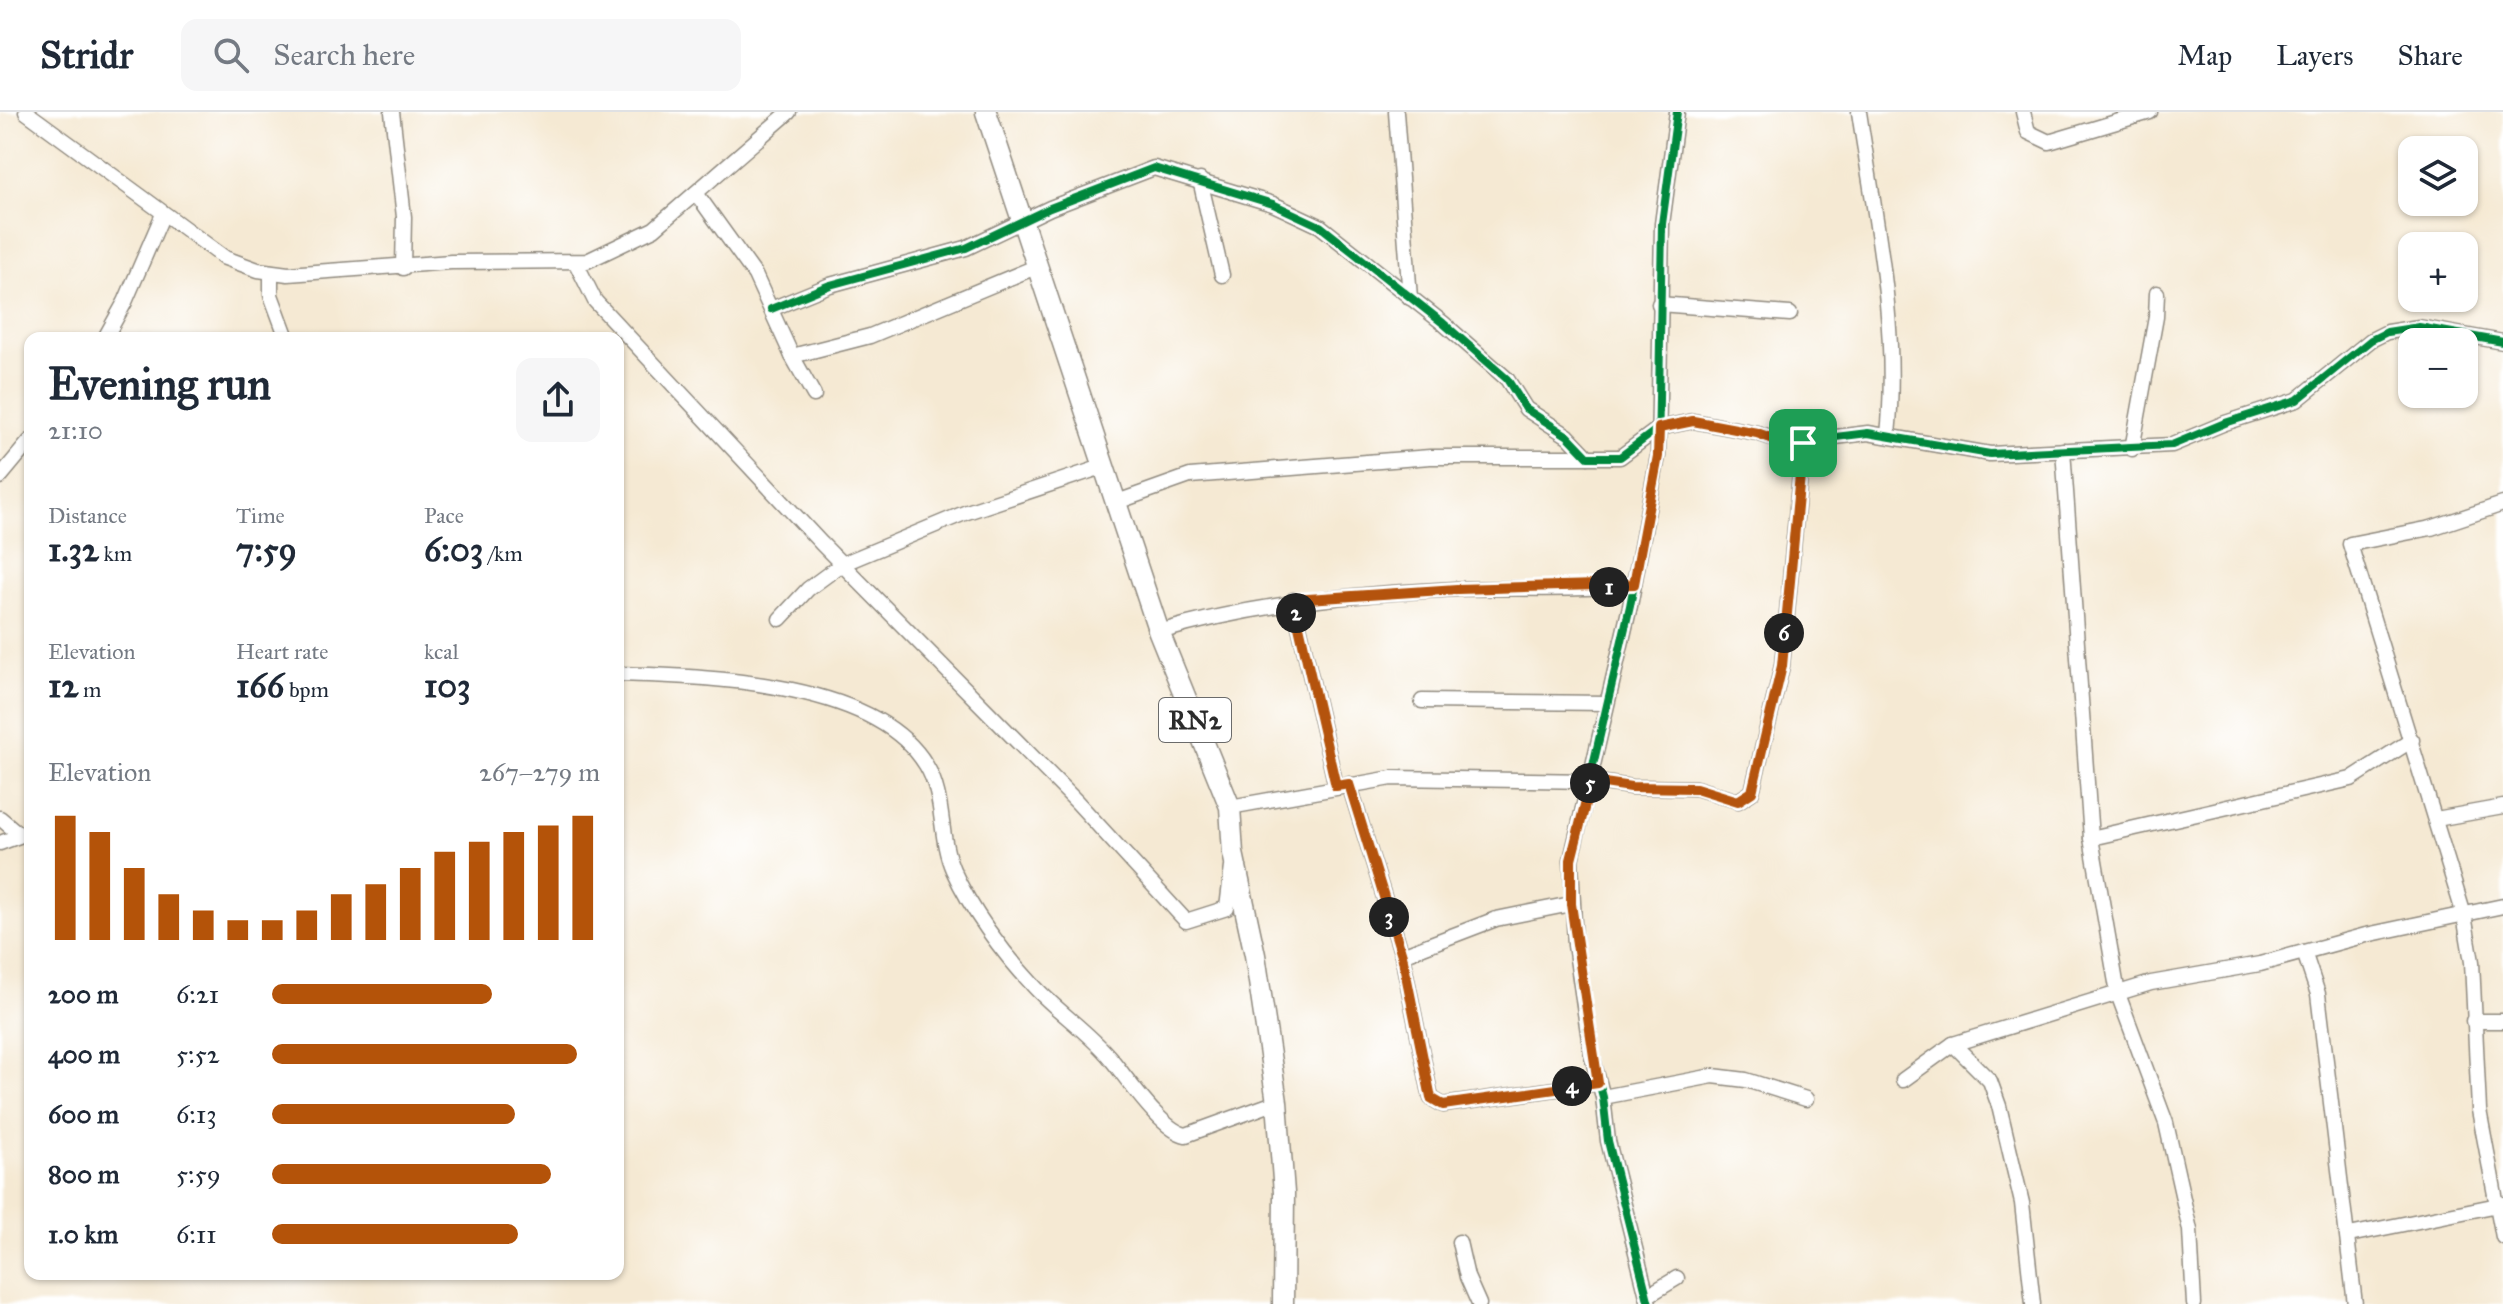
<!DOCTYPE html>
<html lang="en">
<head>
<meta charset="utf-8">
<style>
	:root { --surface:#fff; --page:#f6f6f7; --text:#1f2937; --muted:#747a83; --line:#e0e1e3; --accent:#b45309 }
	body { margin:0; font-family:"IM FELL Great Primer",serif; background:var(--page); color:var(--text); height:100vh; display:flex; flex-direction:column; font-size:30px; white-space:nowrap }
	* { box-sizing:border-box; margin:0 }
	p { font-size:26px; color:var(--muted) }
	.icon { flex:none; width:44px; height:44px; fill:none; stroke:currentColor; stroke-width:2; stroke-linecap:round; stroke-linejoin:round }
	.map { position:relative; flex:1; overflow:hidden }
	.drawer { position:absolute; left:24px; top:220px; width:600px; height:948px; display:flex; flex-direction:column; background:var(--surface); border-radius:16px; box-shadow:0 2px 6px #0004 }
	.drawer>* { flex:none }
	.tools { position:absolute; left:2398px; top:24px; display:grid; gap:16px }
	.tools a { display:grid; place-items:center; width:80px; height:80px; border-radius:16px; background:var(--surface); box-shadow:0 2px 6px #0004; font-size:40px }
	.pin { position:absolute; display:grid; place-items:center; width:68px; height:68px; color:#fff; margin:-34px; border-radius:16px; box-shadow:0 4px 12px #0006 }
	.km { position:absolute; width:40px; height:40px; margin:-20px; border-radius:50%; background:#222; color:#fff; font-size:22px; line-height:40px; text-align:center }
	.round { display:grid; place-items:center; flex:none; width:84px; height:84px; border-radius:16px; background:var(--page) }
	.head { display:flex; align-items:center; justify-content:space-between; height:136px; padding:0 24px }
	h1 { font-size:44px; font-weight:700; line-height:60px }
	.metrics { display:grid; grid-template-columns:repeat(3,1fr); gap:12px; height:136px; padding:8px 24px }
	.metrics div { display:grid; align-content:center }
	.metrics b { font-size:34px; font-weight:700 }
	.metrics small { font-size:22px; font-weight:400 }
	.metrics p { font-size:22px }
	.chart { height:224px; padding:16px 24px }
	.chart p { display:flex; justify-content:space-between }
	.chart svg { width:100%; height:144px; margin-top:8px; stroke:var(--accent); stroke-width:6 }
	ul { padding:0 24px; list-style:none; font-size:26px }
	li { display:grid; grid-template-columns:128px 96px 1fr; align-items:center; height:60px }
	li i { height:20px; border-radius:10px; background:var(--accent) }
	header { display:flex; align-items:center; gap:48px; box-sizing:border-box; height:112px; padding:0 40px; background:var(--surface); border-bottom:2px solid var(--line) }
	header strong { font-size:38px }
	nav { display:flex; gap:44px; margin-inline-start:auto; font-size:28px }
	.search { width:560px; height:72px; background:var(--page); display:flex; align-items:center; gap:20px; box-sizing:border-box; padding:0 28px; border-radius:16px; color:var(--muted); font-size:30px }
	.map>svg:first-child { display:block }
</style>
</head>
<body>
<header>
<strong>Stridr</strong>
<div class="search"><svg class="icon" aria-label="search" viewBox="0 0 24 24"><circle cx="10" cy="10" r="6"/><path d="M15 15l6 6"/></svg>Search here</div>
<nav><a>Map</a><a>Layers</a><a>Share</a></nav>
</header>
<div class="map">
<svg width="2503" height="1192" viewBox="0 0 2503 1192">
	<rect width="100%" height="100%" fill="#fff"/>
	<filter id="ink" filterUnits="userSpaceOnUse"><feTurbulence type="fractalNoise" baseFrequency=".0125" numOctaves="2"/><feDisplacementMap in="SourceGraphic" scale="16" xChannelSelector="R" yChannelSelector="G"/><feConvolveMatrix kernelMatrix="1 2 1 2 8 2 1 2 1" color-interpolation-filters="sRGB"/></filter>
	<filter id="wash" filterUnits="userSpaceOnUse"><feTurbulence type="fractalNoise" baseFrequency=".006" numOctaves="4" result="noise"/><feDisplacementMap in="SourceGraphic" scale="32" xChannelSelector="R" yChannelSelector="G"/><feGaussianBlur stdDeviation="1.8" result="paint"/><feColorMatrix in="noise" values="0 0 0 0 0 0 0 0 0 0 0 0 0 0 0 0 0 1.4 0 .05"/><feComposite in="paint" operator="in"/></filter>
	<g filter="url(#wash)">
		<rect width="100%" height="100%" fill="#f5e9d3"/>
	</g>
	<g filter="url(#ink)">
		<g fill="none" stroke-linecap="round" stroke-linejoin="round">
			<g stroke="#908a7f" stroke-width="17">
				<g id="minor">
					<polyline points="26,0 225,146 258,158 288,162 451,150 587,149 654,117 789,0"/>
					<polyline points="392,0 404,105 403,156"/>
					<polyline points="1396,0 1410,186"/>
					<path d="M1859 0C1875 107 1899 214 1888 323"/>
					<polyline points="2023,0 2028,20 2049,30 2150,0"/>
					<polyline points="1200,68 1222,163"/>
					<polyline points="696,81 755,163 792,244 870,224 1038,154"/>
					<polyline points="576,151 595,189 821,431 1077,690 1186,809 1227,796 1232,755"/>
					<polyline points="271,160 271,183 287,226"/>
					<polyline points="1659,192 1790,202"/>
					<polyline points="771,197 830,173 966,136 1050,96 1154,56 1273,92 1320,114 1443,211 1507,267 1526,297 1568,324 1588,345 1620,345 1659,316 1693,309 1757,321 1787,331 1868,321 1990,342 2172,333 2225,311 2297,288 2371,228 2387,220 2419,215 2503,230"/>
					<polyline points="105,226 125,190 163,102"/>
					<polyline points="792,244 814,283"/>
					<polyline points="2132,337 2156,205 2157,181"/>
					<polyline points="2063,338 2091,726 2118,882 2166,1011 2190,1118 2194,1192"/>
					<polyline points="0,365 30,329"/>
					<polyline points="1117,390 1190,364 1430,345 1588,345"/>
					<polyline points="2503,392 2431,416 2350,432 2464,803 2472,850 2479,998 2503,1125"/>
					<polyline points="1293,488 1336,674"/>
					<polyline points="780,507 808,477 842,452 967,400 1105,354"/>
					<path d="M1159 520C1257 491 1355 482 1456 477 1515 475 1576 480 1634 472"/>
					<path d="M618 562C706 565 875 568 926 653 946 686 938 724 953 758 971 798 1002 840 1032 872 1056 899 1088 919 1111 947 1127 966 1162 1019 1186 1023L1277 990"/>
					<polyline points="1422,589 1607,591"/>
					<polyline points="1349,672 1402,843 1431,986 1443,993 1598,971"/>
					<polyline points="1230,695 1392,666 1591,669 1631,675 1696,676 1738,689 1752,680 1782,554 1803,331"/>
					<polyline points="0,706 19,722"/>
					<polyline points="2436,707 2503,695"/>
					<polyline points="2091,726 2351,667 2412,628"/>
					<polyline points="0,731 30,720"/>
					<polyline points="2304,840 2318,882 2355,1192"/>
					<polyline points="1402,843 1496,807 1571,792"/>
					<polyline points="2473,909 2503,909"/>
					<polyline points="1953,932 1990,969 1999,994 2022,1091 2033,1192"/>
					<polyline points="1903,968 1953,932 2151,871 2260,852 2366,823 2503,794"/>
					<polyline points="1603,985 1713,964 1746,968 1806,987"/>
					<polyline points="2349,1123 2503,1092"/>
					<polyline points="1459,1130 1467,1165 1479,1192"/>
					<polyline points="1647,1184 1677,1166"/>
					<polyline points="1649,1192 1608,1029 1603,985 1591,941 1575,833 1571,748 1630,494 1658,344 1662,112 1677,0"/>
				</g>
			</g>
			<g stroke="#908a7f" stroke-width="23">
				<polyline id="highway" points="986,0 1159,520 1230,695 1233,741 1255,843 1277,990 1284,1081 1283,1192"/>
			</g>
			<use href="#minor" stroke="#fff" stroke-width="14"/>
			<use href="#highway" stroke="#fff" stroke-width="20"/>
			<g stroke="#fff" stroke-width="13">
				<g id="cycleway">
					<polyline points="771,197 830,173 966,136 1050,96 1154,56 1273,92 1320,114 1443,211 1507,267 1526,297 1568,324 1588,345 1620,345 1659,316 1693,309 1757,321 1787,331 1868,321 1990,342 2172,333 2225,311 2297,288 2371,228 2387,220 2419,215 2503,230"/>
					<polyline points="1649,1192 1608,1029 1603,985 1591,941 1575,833 1571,748 1630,494 1658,344 1662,112 1677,0"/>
				</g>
			</g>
			<use href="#cycleway" stroke="#00873e" stroke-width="8"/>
		</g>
	</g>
	<g fill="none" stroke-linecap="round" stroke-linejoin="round" filter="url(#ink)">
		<g stroke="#fff" stroke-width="16">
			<polygon id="route" points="1693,309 1757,321 1779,329 1803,331 1782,554 1752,680 1738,689 1696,676 1631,675 1591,669 1571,748 1571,792 1598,971 1443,993 1431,986 1402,843 1349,672 1336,674 1293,488 1457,477 1634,472 1658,344 1659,316"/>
		</g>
		<use href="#route" stroke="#b45309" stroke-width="10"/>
	</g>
	<g text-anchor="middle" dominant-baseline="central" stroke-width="6" stroke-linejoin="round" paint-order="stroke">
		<rect fill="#fff" stroke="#6b6b6b" stroke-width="2" x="1159" y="586" width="72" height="44" rx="6"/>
		<g font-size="26" font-weight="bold" fill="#2b2b2b">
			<text x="1195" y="608">RN2</text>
		</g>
	</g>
</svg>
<div class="tools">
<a><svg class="icon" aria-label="layers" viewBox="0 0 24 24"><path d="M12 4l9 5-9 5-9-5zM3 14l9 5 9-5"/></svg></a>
<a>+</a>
<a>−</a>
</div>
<div class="pin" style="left:1803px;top:331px;background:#1e9e55"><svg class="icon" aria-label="arrive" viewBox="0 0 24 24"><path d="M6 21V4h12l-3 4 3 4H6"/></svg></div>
<b class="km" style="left:1609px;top:475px">1</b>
<b class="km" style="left:1296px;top:501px">2</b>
<b class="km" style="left:1389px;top:805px">3</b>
<b class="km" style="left:1572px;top:974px">4</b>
<b class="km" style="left:1590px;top:671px">5</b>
<b class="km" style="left:1784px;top:521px">6</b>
<section class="drawer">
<div class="head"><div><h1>Evening run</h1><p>21:10</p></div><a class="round"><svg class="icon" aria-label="share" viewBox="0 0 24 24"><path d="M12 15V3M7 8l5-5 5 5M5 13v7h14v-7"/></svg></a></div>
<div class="metrics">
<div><p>Distance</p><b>1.32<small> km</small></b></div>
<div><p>Time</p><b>7:59</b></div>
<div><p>Pace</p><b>6:03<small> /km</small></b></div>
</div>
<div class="metrics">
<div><p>Elevation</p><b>12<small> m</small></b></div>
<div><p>Heart rate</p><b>166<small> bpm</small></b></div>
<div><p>kcal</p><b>103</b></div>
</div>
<div class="chart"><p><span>Elevation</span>267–279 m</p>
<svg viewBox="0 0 160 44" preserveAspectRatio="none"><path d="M5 44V6M15 44V11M25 44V22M35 44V30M45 44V35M55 44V38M65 44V38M75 44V35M85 44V30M95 44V27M105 44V22M115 44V17M125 44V14M135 44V11M145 44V9M155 44V6"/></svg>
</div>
<ul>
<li><b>200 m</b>6:21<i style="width:67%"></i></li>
<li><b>400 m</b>5:52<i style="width:93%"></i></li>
<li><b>600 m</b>6:13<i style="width:74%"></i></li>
<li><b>800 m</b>5:59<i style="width:85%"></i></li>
<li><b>1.0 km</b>6:11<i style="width:75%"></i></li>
</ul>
</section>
</div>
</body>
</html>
